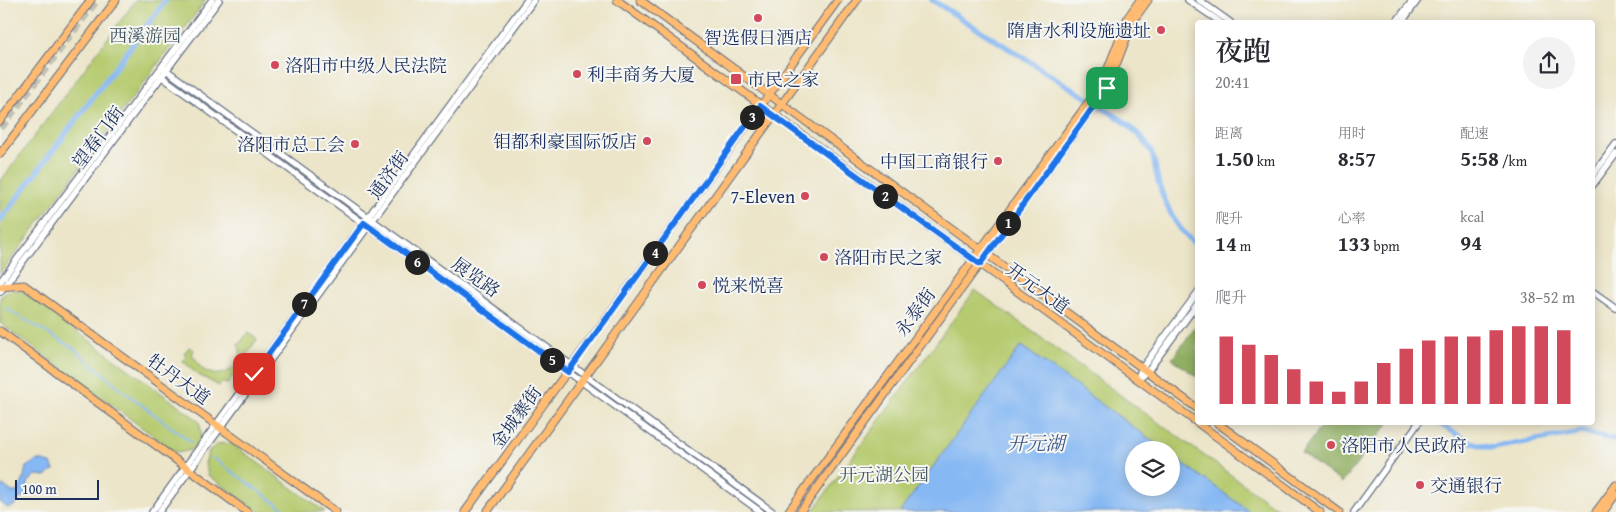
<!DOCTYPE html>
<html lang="zh">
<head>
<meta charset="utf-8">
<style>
	:root { --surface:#fff; --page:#f2f2f3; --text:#2b2b33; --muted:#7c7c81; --accent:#d1495b }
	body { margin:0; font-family:"Gentium Book Plus","Noto Serif SC",serif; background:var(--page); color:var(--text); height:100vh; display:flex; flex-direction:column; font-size:19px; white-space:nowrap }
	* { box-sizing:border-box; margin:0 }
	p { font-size:16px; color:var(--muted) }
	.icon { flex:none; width:28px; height:28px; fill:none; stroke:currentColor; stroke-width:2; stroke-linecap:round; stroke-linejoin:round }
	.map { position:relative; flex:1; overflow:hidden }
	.drawer { position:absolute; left:1195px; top:20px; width:400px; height:405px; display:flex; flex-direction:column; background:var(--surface); border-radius:5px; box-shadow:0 2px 12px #0003 }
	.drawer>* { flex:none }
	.fabs { position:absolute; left:1125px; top:441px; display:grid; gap:10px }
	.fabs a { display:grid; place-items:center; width:55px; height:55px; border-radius:50%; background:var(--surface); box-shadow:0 2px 12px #0003; font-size:25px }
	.scale { position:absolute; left:15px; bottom:12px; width:84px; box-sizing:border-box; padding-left:5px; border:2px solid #1b2f5e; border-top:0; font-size:14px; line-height:18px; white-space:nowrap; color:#1b2f5e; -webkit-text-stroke:4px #f6f6f2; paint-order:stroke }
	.pin { position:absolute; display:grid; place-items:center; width:42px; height:42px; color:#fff; margin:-21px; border-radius:10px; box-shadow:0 2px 8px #0006 }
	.km { position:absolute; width:25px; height:25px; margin:-12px; border-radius:50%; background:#222; color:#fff; font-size:14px; line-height:25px; text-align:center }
	.round { display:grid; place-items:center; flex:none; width:52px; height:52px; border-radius:26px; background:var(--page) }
	.overview { display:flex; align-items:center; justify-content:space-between; height:85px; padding:0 20px }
	h1 { font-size:28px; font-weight:600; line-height:38px }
	.metrics { display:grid; grid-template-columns:repeat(3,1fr); gap:8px; height:85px; padding:5px 20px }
	.metrics div { display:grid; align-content:center }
	.metrics b { font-size:21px; font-weight:600 }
	.metrics small { font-size:14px; font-weight:400 }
	.metrics p { font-size:14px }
	.chart { height:140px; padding:10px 20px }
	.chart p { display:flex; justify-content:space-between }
	.chart svg { width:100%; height:90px; margin-top:5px; stroke:var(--accent); stroke-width:6 }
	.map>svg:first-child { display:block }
</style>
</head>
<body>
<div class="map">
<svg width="1616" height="512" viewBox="0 0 1616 512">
	<rect width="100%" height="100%" fill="#f6f6f2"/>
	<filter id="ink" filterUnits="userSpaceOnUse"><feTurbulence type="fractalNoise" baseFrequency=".02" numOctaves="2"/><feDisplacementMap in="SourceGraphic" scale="10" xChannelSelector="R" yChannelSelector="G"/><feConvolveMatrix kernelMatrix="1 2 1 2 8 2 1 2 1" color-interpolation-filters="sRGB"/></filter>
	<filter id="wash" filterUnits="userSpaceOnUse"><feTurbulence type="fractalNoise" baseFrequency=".0096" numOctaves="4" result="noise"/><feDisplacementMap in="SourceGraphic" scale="20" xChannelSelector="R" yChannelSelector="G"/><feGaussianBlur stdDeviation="1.12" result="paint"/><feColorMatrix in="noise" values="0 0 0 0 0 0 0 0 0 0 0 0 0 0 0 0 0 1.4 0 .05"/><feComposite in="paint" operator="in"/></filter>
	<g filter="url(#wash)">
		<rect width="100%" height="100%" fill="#ece5c9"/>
		<g fill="#b6cb6f" stroke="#687d66">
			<polygon points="136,0 206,0 0,274 0,182"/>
			<path d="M15 290 22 291 198 420C207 439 194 456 174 451L0 323V297L8 291Z"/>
			<polygon points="975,290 1282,512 1250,512 1171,455 1171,450 1165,450 1021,346 900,512 812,512"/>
			<path d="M248 333 257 339 228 384 221 383 219 386 197 374 183 361 186 357 184 354 189 347 194 350 192 354C198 361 198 369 210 373 224 379 248 362 238 345Z"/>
			<polygon points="225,443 232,444 325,512 259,512 208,475 205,463 209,451 218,444"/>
		</g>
		<g fill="#90af62" stroke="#566f60">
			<polygon points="1197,324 1197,377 1172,359"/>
			<polygon points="1324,423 1324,422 1389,423 1342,483 1301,453"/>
		</g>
		<g fill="#86b8f3" stroke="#5074a8">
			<polygon points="1021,346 1165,450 1134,450 1134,488 1171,488 1171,455 1250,512 900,512"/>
			<polygon points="38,460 51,463 54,470 46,476 35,475 28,483 27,496 20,498 14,506 8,508 0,502 0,489 3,485 12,492 18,492 23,481 26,467"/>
		</g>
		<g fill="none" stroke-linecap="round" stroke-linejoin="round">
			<g stroke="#86b8f3" stroke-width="2">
				<polyline points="5,308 73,348 126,393 191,442"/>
				<polyline points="213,458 288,512"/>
			</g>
			<g stroke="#86b8f3" stroke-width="5.5">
				<path d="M932 0 1122 120C1133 129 1147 141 1152 154 1155 163 1156 172 1158 181 1165 205 1177 231 1198 246"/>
				<polyline points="0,221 166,0"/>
				<polyline points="1436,422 1470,442 1492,448 1582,432 1616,440"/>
			</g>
		</g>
	</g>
	<g filter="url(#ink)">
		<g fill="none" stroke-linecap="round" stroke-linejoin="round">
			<polyline stroke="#c2c1b4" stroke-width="9" stroke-dasharray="9 4.5" stroke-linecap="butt" points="0,128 96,0"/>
			<g stroke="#646f83" stroke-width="8">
				<g id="minor">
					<polyline points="1188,0 1220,22"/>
					<polyline points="1199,0 1230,22"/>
					<polyline points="1396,22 1413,0"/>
					<polyline points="1402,22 1418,0"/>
					<polyline points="162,67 773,512"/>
					<polyline points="158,74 761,512"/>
					<polyline points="1592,176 1616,144"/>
					<polyline points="1592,186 1616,154"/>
					<polyline points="0,282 212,0"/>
					<polyline points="1592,291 1616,308"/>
					<polyline points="0,292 219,0"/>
					<polyline points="1137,379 1142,368 1198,292"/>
					<polyline points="1137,379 1147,372 1198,303"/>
					<polyline points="152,512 527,0"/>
					<polyline points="159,512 534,0"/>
					<polyline points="1354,512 1419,422"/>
				</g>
			</g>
			<g stroke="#646f83" stroke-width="9">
				<g id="major">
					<polyline points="617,0 1320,512"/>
					<polyline points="640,0 1198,409"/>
					<polyline points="0,121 91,0"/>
					<polyline points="0,154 116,0"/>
					<polyline points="0,287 24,285 336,512"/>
					<polyline points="0,331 247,512"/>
					<polyline points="1216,422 1339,512"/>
					<polyline points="465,512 838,0"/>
					<polyline points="487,512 857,0"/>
					<polyline points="788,512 1102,84 1128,17 1140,0"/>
					<polyline points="800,512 1107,88 1133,21 1148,0"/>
					<polyline points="1596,512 1616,485"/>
					<polyline points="1603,512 1616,494"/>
				</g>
			</g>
			<use href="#minor" stroke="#fff" stroke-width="5.5"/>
			<use href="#major" stroke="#ffbb71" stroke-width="7"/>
		</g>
	</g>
	<g fill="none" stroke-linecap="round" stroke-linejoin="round" filter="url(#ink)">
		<g stroke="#fff" stroke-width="10">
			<polyline id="route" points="254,374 364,223 568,372 760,106 980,264 1107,88"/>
		</g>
		<use href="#route" stroke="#1a73e8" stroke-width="6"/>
	</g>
	<g fill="#d1495b" stroke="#f6f6f2" stroke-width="2">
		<circle cx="758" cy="18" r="5"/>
		<circle cx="1161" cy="30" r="5"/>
		<circle cx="275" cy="65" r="5"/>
		<circle cx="577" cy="74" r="5"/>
		<rect x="730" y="73" width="12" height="12" rx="2.5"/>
		<circle cx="647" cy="141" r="5"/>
		<circle cx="355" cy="144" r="5"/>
		<circle cx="998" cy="161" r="5"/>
		<circle cx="805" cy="196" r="5"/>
		<circle cx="824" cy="257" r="5"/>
		<circle cx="702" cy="285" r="5"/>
		<circle cx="1331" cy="445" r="5"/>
		<circle cx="1420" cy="485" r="5"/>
	</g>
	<g text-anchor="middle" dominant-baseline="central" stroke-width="4" stroke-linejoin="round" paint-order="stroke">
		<g font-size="18" fill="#1b2f5e" stroke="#f6f6f2" text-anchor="start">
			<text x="1151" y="30" text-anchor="end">隋唐水利设施遗址</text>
			<text x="758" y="37" text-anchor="middle">智选假日酒店</text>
			<text x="285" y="65">洛阳市中级人民法院</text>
			<text x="587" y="74">利丰商务大厦</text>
			<text x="747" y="79">市民之家</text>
			<text x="637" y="141" text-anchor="end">钼都利豪国际饭店</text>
			<text x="345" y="144" text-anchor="end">洛阳市总工会</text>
			<text x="988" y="161" text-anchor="end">中国工商银行</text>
			<text x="795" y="196" text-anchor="end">7-Eleven</text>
			<text x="834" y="257">洛阳市民之家</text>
			<text x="712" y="285">悦来悦喜</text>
			<text x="1341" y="445">洛阳市人民政府</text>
			<text x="1430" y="485">交通银行</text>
		</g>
		<g font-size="18" fill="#425662" stroke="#f6f6f2">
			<text x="145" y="35">西溪游园</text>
			<text x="884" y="474">开元湖公园</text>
		</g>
		<g font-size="18" fill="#1b2f5e" stroke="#f6f6f2">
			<text transform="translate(98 137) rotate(-53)">望春门街</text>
			<text transform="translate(388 175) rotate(-54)">通济街</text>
			<text transform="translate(476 277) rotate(36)">展览路</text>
			<text transform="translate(1038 288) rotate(36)">开元大道</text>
			<text transform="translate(915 312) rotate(-54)">永泰街</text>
			<text transform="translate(179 379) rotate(36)">牡丹大道</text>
			<text transform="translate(516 417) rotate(-54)">金城寨街</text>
		</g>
		<g font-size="19" font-style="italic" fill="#3b588b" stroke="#f6f6f2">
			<text x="1036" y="443">开元湖</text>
		</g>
	</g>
</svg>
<div class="fabs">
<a><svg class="icon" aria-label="layers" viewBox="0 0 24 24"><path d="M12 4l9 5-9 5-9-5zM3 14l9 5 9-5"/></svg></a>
</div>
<div class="scale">100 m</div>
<div class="pin" style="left:1107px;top:88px;background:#1e9e55"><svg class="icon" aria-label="arrive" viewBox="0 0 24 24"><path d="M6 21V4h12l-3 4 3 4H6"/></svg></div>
<div class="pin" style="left:254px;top:374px;background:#d93025"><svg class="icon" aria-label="check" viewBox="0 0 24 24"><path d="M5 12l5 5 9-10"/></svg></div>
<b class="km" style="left:1008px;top:223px">1</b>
<b class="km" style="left:885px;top:196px">2</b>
<b class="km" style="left:752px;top:117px">3</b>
<b class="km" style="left:655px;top:253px">4</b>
<b class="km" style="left:552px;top:360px">5</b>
<b class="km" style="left:417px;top:262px">6</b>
<b class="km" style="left:304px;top:304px">7</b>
<section class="drawer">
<div class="overview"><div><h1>夜跑</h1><p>20:41</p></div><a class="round"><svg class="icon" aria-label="share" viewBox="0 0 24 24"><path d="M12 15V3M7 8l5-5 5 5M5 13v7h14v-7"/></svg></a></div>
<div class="metrics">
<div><p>距离</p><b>1.50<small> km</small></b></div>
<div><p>用时</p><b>8:57</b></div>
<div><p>配速</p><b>5:58<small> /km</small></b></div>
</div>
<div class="metrics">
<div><p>爬升</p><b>14<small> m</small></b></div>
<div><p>心率</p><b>133<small> bpm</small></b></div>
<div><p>kcal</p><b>94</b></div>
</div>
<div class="chart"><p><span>爬升</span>38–52 m</p>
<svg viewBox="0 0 160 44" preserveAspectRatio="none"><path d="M5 44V11M15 44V15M25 44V20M35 44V27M45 44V33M55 44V38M65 44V33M75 44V24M85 44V17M95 44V13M105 44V11M115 44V11M125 44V8M135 44V6M145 44V6M155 44V8"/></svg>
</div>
</section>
</div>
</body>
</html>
